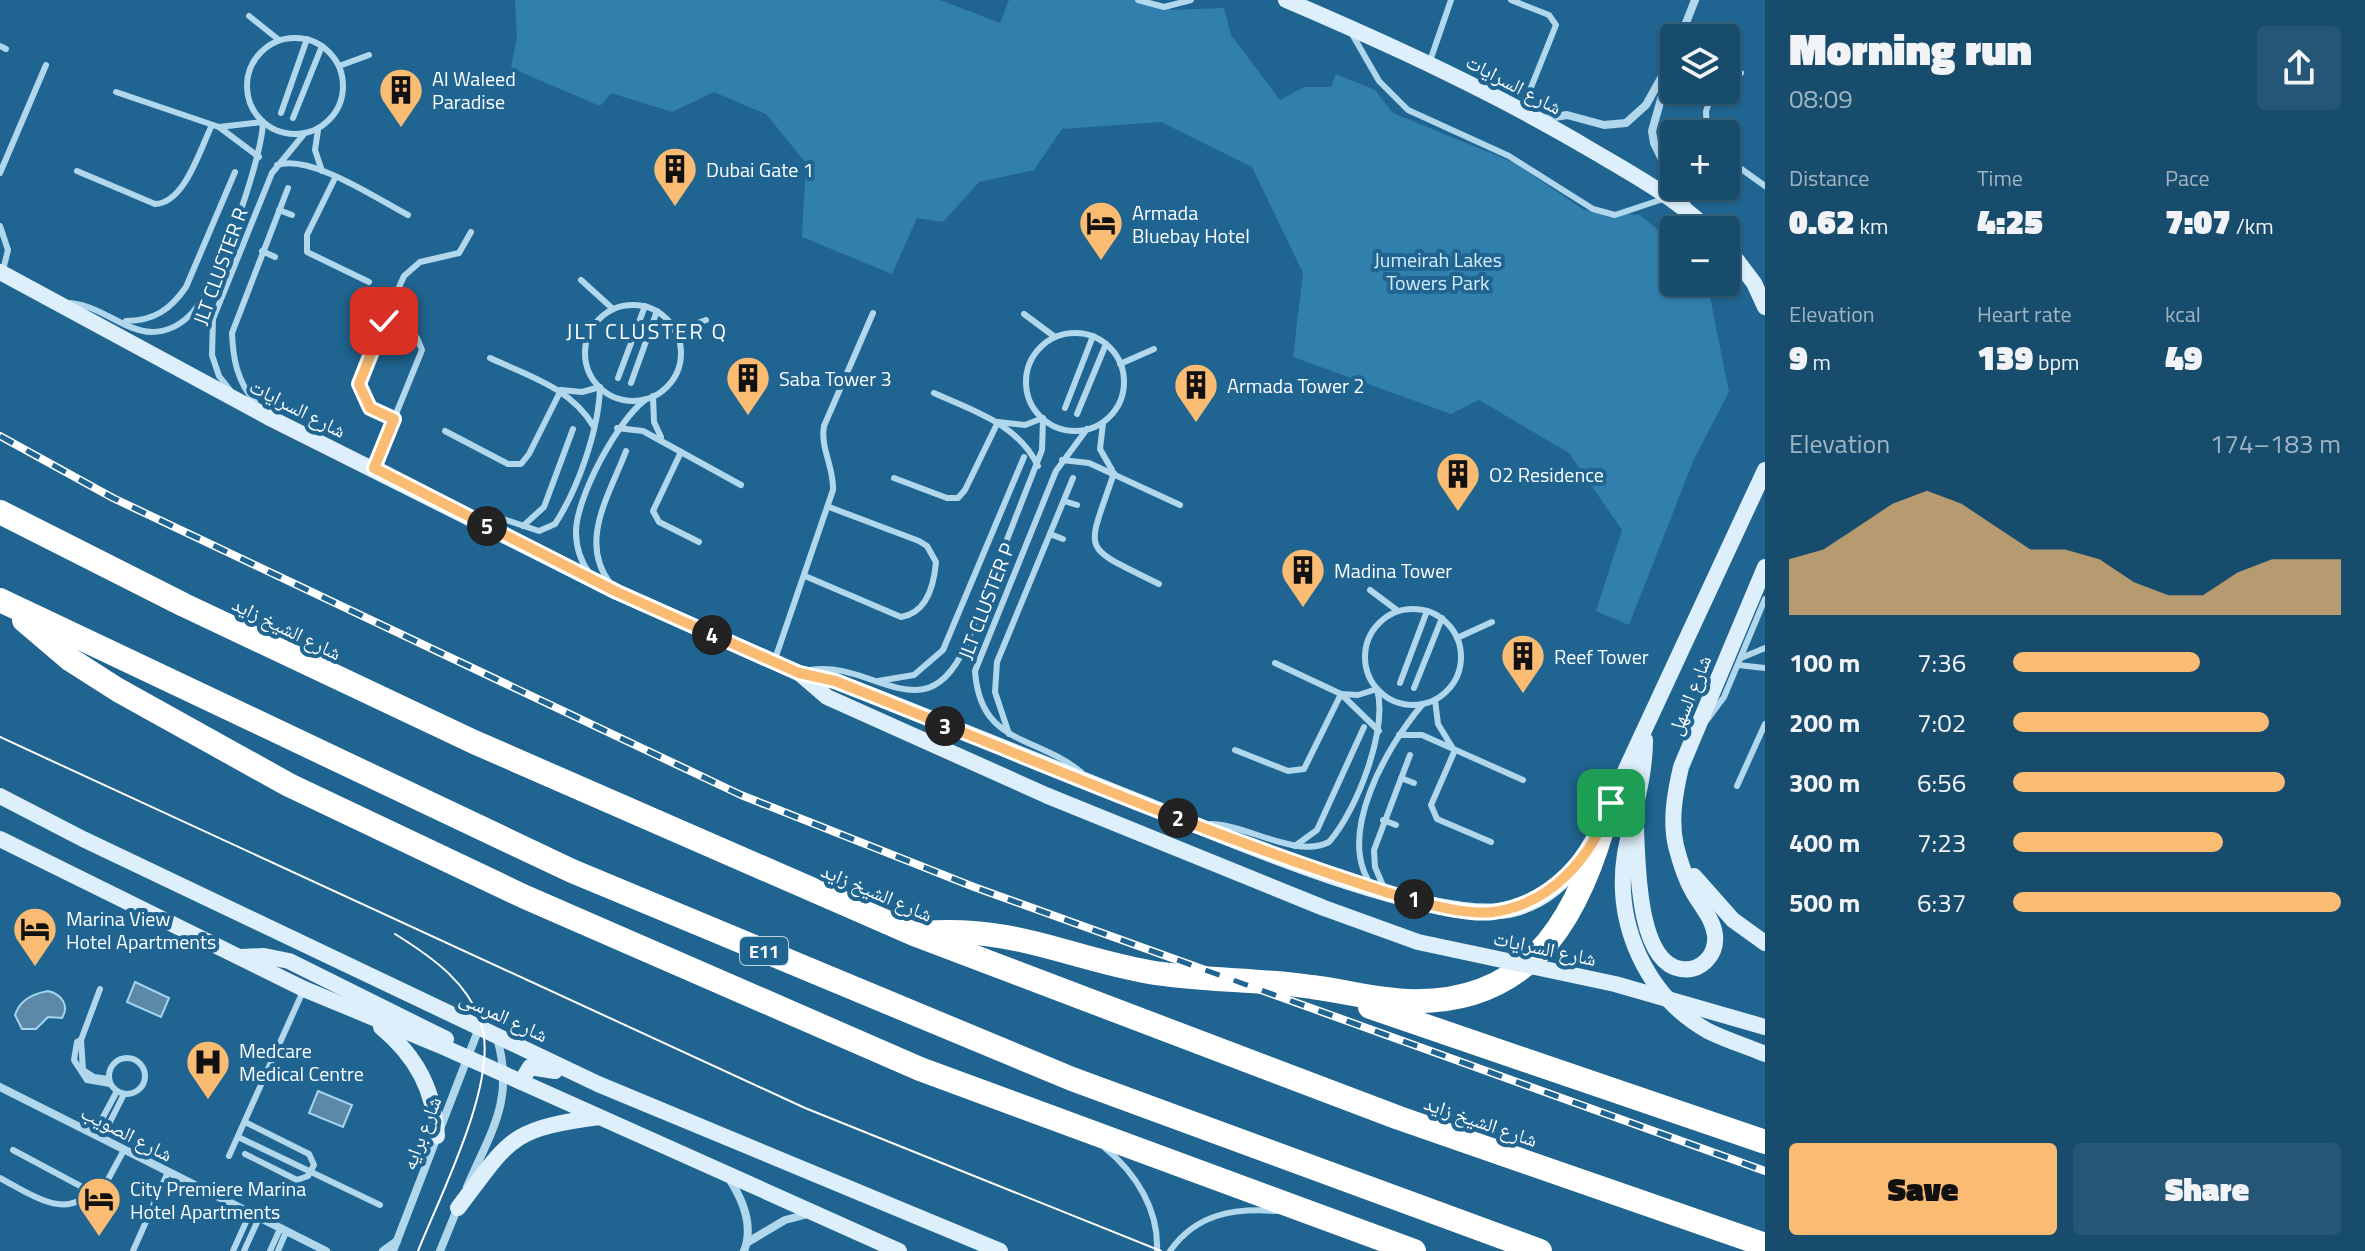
<!DOCTYPE html>
<html lang="en">
<head>
<meta charset="utf-8">
<style>
	:root { --surface:#184c6d; --page:#255675; --text:#f1f3f6; --muted:#9fb4c2; --line:#366380; --accent:#fabb72 }
	body { margin:0; font-family:"Titillium Web","Noto Naskh Arabic",sans-serif; background:var(--page); color:var(--text); height:100vh; display:flex; flex-direction:column; font-size:30px; white-space:nowrap }
	* { box-sizing:border-box; margin:0 }
	p { font-size:26px; color:var(--muted) }
	.icon { flex:none; width:44px; height:44px; fill:none; stroke:currentColor; stroke-width:2; stroke-linecap:round; stroke-linejoin:round }
	.map { position:relative; flex:1; overflow:hidden }
	.panel { display:flex; flex-direction:column; background:var(--surface); width:600px }
	.panel>* { flex:none }
	.tools { position:absolute; left:1660px; top:24px; display:grid; gap:16px }
	.tools a { display:grid; place-items:center; width:80px; height:80px; border-radius:8px; background:var(--surface); box-shadow:0 2px 6px #0004,0 0 0 2px var(--line); font-size:40px }
	.pin { position:absolute; display:grid; place-items:center; width:68px; height:68px; color:#fff; margin:-34px; border-radius:16px; box-shadow:0 4px 12px #0006 }
	.km { position:absolute; width:40px; height:40px; margin:-20px; border-radius:50%; background:#222; color:#fff; font-size:22px; line-height:40px; text-align:center }
	.round { display:grid; place-items:center; flex:none; width:84px; height:84px; border-radius:8px; background:var(--page) }
	.summary { display:flex; align-items:center; justify-content:space-between; height:136px; padding:0 24px }
	h1 { font-size:44px; font-weight:800; line-height:60px }
	.stats { display:grid; grid-template-columns:repeat(3,1fr); gap:12px; height:136px; padding:8px 24px }
	.stats div { display:grid; align-content:center }
	.stats b { font-size:34px; font-weight:800 }
	.stats small { font-size:22px; font-weight:400 }
	.stats p { font-size:22px }
	.chart { height:224px; padding:16px 24px }
	.chart p { display:flex; justify-content:space-between }
	.chart svg { width:100%; height:144px; margin-top:8px; fill:var(--accent); opacity:.7 }
	.button { display:flex; gap:16px; margin-top:auto; padding:16px 24px }
	.button a { flex:1; height:92px; border-radius:8px; background:var(--accent); color:#111; font-size:32px; font-weight:800; line-height:92px; text-align:center }
	.button a+a { background:var(--page); color:var(--text) }
	ul { padding:0 24px; list-style:none; font-size:26px }
	li { display:grid; grid-template-columns:128px 96px 1fr; align-items:center; height:60px }
	li i { height:20px; border-radius:10px; background:var(--accent) }
	main { display:flex; flex:1; min-height:0 }
	.map>svg:first-child { display:block }
</style>
</head>
<body>
<main>
<div class="map">
<svg width="1765" height="1251" viewBox="0 0 1765 1251">
	<rect width="100%" height="100%" fill="#206591"/>
	<polygon fill="#317fac" points="515,0 940,0 1000,23 1009,0 1147,0 1171,10 1224,8 1231,35 1280,100 1304,87 1331,87 1336,74 1375,90 1393,113 1515,163 1584,210 1640,215 1674,243 1674,282 1707,282 1729,392 1694,459 1629,625 1596,611 1622,530 1569,453 1479,400 1451,414 1293,357 1303,273 1252,167 1161,122 1062,129 1034,170 979,182 943,222 917,218 892,274 802,237 806,163 766,114 714,92 672,112 611,93 600,106 511,68 517,37"/>
	<g fill="#5b89a7" stroke="#a4d4ee" stroke-width="2">
		<polygon points="135,982 169,998 161,1017 127,1002"/>
		<path d="M48 991C61 994 70 1005 62 1018L48 1017 36 1029H22L15 1015C20 1000 32 994 48 991Z"/>
		<polygon points="318,1091 352,1105 343,1127 309,1113"/>
	</g>
	<g fill="none" stroke-linecap="round" stroke-linejoin="round">
		<g stroke="#b1d7ed" stroke-width="6">
			<polyline points="1138,0 1164,7 1191,0"/>
			<polyline points="1511,0 1549,15 1556,25 1522,110"/>
			<polyline points="249,16 279,40"/>
			<polyline points="1352,34 1379,81 1408,110 1509,156 1593,209 1615,215 1663,199"/>
			<circle cx="295" cy="86" r="48"/>
			<polyline points="0,46 6,49"/>
			<polyline points="1430,61 1451,0"/>
			<polyline points="1726,62 1736,39"/>
			<polyline points="339,66 369,55"/>
			<polyline points="1726,66 1741,73"/>
			<polyline points="116,92 219,127 259,157"/>
			<polyline points="281,113 307,39"/>
			<polyline points="293,118 322,46"/>
			<polyline points="318,130 315,150 322,171"/>
			<polyline points="1707,134 1706,111 1714,90"/>
			<polyline points="1726,158 1765,186"/>
			<path d="M277 165C311 154 377 199 408 215"/>
			<path d="M77 171 155 204C185 203 200 149 212 125"/>
			<polyline points="0,173 46,65"/>
			<polyline points="335,178 307,235 307,252 369,282"/>
			<polyline points="279,210 292,215"/>
			<polyline points="0,226 8,250 3,270"/>
			<polyline points="262,251 275,257"/>
			<polyline points="581,280 613,309"/>
			<path d="M66 303C99 303 122 331 152 332 167 332 180 325 190 315 217 289 262 160 263 122L219 127"/>
			<circle cx="633" cy="353" r="48"/>
			<polyline points="1024,314 1055,337"/>
			<path d="M126 321C154 321 171 309 186 287L235 172"/>
			<polyline points="675,331 706,320"/>
			<circle cx="1075" cy="382" r="49"/>
			<path d="M490 358C529 376 571 388 594 427"/>
			<polyline points="1120,364 1154,349"/>
			<polyline points="618,378 645,306"/>
			<polyline points="631,383 657,311"/>
			<polyline points="230,390 219,376 212,355 213,319 272,173 304,134"/>
			<path d="M934 393C974 411 1018 424 1038 466"/>
			<polyline points="653,396 654,422 661,437"/>
			<path d="M255 402C237 381 233 359 232 333L288 188"/>
			<polyline points="1065,408 1093,336"/>
			<polyline points="1077,414 1106,344"/>
			<polyline points="394,419 365,401 360,375 404,276 420,262 459,253 471,232"/>
			<polyline points="1103,423 1100,449 1112,470"/>
			<polyline points="617,428 643,431 741,485"/>
			<polyline points="445,431 508,464 521,464 529,454 561,390"/>
			<polyline points="681,452 653,511 659,522 699,542"/>
			<polyline points="1062,460 1089,463 1180,505"/>
			<polyline points="374,468 422,350 417,338 384,321"/>
			<path d="M1114 473C1086 556 1079 544 1159 584"/>
			<polyline points="894,478 947,498 958,498 965,490 998,422"/>
			<polyline points="1064,501 1077,505"/>
			<path d="M472 514 491 515 539 531 555 524C578 489 599 429 600 387L582 392 561 390"/>
			<polyline points="523,526 544,507 573,429"/>
			<polyline points="1050,534 1063,539"/>
			<path d="M590 574C581 562 576 547 576 532 576 498 617 421 645 400"/>
			<path d="M805 576 901 617C927 613 934 585 936 562L927 546 919 541 829 507"/>
			<path d="M610 583C578 541 610 494 626 451"/>
			<polyline points="1370,590 1398,611"/>
			<circle cx="1413" cy="657" r="48"/>
			<polyline points="1457,638 1492,622"/>
			<polyline points="1741,658 1765,648"/>
			<path d="M775 659 833 490C834 467 820 448 824 426L873 313"/>
			<polyline points="1275,663 1341,694 1379,731"/>
			<polyline points="1738,665 1765,668"/>
			<path d="M810 670C872 659 925 735 965 647L1042 450 1043 418 1025 425 998 422"/>
			<polyline points="878,681 914,675 943,650 1024,457"/>
			<polyline points="1400,683 1427,611"/>
			<polyline points="1414,688 1442,618"/>
			<polyline points="1435,700 1438,724 1452,747"/>
			<polyline points="1707,720 1724,697 1765,599"/>
			<polyline points="1009,734 995,692 997,662 1073,478"/>
			<polyline points="1399,735 1422,735 1523,780"/>
			<polyline points="1235,750 1288,771 1304,769 1341,694"/>
			<polyline points="1455,750 1431,805 1437,819 1491,842"/>
			<path d="M1081 772C1034 734 980 745 975 671L1056 471 1087 429"/>
			<polyline points="1401,778 1414,783"/>
			<polyline points="1737,786 1765,724"/>
			<polyline points="1383,820 1396,825"/>
			<path d="M1211 824C1248 825 1297 859 1329 842 1357 810 1388 730 1377 689L1358 695 1341 694"/>
			<polyline points="1295,846 1317,830 1364,727"/>
			<path d="M1372 886C1335 836 1387 746 1422 705"/>
			<polyline points="1384,888 1375,867 1374,850 1410,755"/>
			<polyline points="100,989 81,1040 77,1042 74,1060 87,1080 110,1084"/>
			<polyline points="81,1040 83,1070 94,1077 109,1079"/>
			<circle cx="127" cy="1076" r="18"/>
			<polyline points="245,1122 309,1154 314,1165 308,1176 297,1180 245,1154"/>
			<polyline points="94,1134 117,1091"/>
			<polyline points="238,1137 380,1205"/>
			<polyline points="102,1138 124,1094"/>
			<path d="M1105 1148C1136 1173 1159 1210 1157 1251"/>
			<polyline points="13,1150 99,1196 124,1150"/>
			<polyline points="229,1156 304,989"/>
			<path d="M0 1178C27 1192 64 1221 90 1192"/>
			<polyline points="133,1251 168,1172"/>
			<polyline points="233,1251 250,1213"/>
			<polyline points="244,1251 259,1218"/>
			<polyline points="270,1251 280,1229"/>
			<polyline points="278,1251 286,1232"/>
			<path d="M1170 1251C1196 1214 1233 1208 1276 1211"/>
		</g>
		<g stroke="#b1d7ed" stroke-width="8">
			<polyline points="1680,38 1695,0"/>
			<polyline points="1674,53 1652,131 1654,143 1674,184"/>
			<polyline points="1542,119 1567,115 1604,125 1626,123 1646,105 1670,62"/>
			<polyline points="1675,186 1687,205"/>
			<polyline points="0,1087 326,1251"/>
			<path d="M728 1177C742 1198 754 1226 744 1251"/>
			<path d="M467 1187C491 1131 515 1100 497 1038"/>
			<polyline points="748,1242 785,1220 808,1214"/>
			<polyline points="383,1251 397,1241"/>
			<polyline points="393,1251 479,1028"/>
			<polyline points="440,1251 458,1207"/>
		</g>
		<g stroke="#ddeffa" stroke-width="16">
			<path d="M1286 0C1391 45 1494 92 1593 151 1634 175 1674 197 1709 230"/>
			<polyline points="1726,246 1754,283 1765,307"/>
			<path d="M0 272 268 417 617 592 799 673 835 681C939 721 1041 763 1144 804 1223 836 1436 928 1513 909 1574 893 1599 832 1621 780L1765 470"/>
			<polyline points="799,673 827,697 1048,796"/>
			<path d="M1645 740C1645 779 1632 816 1625 854 1614 924 1646 996 1708 1031 1726 1040 1746 1046 1765 1054"/>
			<polyline points="0,796 83,839 598,1084 1000,1251"/>
			<path d="M1635 808C1638 845 1633 962 1681 969 1701 972 1717 955 1715 935 1713 919 1701 906 1693 892 1685 878 1680 862 1676 846 1670 820 1675 793 1681 767L1765 567"/>
			<polyline points="0,839 304,989 439,1045 899,1251"/>
			<polyline points="1694,876 1733,920 1765,943"/>
			<polyline points="241,957 264,956 289,961 446,1039"/>
			<path d="M381 1027C417 1057 434 1090 437 1136"/>
			<polyline points="521,1082 530,1067 555,1071"/>
			<path d="M458 1208C511 1138 509 1129 599 1117"/>
		</g>
		<g stroke="#fff" stroke-width="24">
			<polyline points="0,512 184,605 474,742 914,934 1399,1118 1765,1245"/>
			<polyline points="0,600 572,871 1072,1079 1540,1251"/>
			<polyline points="24,620 71,660 118,690 289,785 525,897 920,1069 1414,1251"/>
			<path d="M923 933C1015 926 1065 957 1149 972 1203 981 1258 979 1312 987 1344 991 1376 1000 1408 1001 1525 1005 1574 926 1603 827"/>
			<polyline points="1370,1007 1765,1142"/>
		</g>
		<g stroke="#fff" stroke-width="2">
			<polyline points="0,737 805,1108 1161,1251"/>
			<path d="M395 934C432 957 473 985 483 1031 495 1088 440 1196 418 1251"/>
		</g>
		<g stroke="#fff" stroke-width="8">
			<polyline id="rail" points="0,436 113,498 741,795 974,887 1765,1171"/>
		</g>
		<use href="#rail" stroke="#206591" stroke-width="5" stroke-dasharray="15" stroke-linecap="butt"/>
		<polyline stroke="#ddeffa" stroke-width="16" points="1048,796 1324,908 1418,942 1615,984 1765,1027"/>
	</g>
	<g fill="none" stroke-linecap="round" stroke-linejoin="round">
		<g stroke="#fff" stroke-width="16">
			<path id="route" d="M384 321 359 384 370 408 394 419 374 468 617 592 799 673 835 681C1001 746 1165 818 1334 875 1373 888 1453 917 1493 912 1552 904 1592 857 1611 803"/>
		</g>
		<use href="#route" stroke="#fabb72" stroke-width="10"/>
	</g>
	<defs>
		<g id="building-pin" transform="scale(2.3)"><path d="M0 17L-7.5 6A9.5 9.5 0 1 1 7.5 6Z" fill="#fabb72" stroke="#206591"/><path d="M-4-6H4V6H1V3H-1V6H-4ZM-2.5-4.3h1.7v1.8h-1.7ZM.8-4.3h1.7v1.8H.8ZM-2.5-1h1.7V.8h-1.7ZM.8-1h1.7V.8H.8Z" fill="#111"/></g>
		<g id="hotel-pin" transform="scale(2.3)"><path d="M0 17L-7.5 6A9.5 9.5 0 1 1 7.5 6Z" fill="#fabb72" stroke="#206591"/><path d="M-6-4.5h1.5V1H6V5H4.5V3h-9V5H-6ZM-4 0a1.8 1.8 0 1 1 3.6 0ZM.5 0V-2.5h3Q6-2.5 6 0Z" fill="#111"/></g>
		<g id="hospital-pin" transform="scale(2.3)"><path d="M0 17L-7.5 6A9.5 9.5 0 1 1 7.5 6Z" fill="#fabb72" stroke="#206591"/><path d="M-5-5h3v3.5h4V-5h3V5h-3V1.5h-4V5h-3Z" fill="#111"/></g>
	</defs>
	<g fill-rule="evenodd">
		<use href="#building-pin" x="401" y="90"/>
		<use href="#building-pin" x="675" y="169"/>
		<use href="#hotel-pin" x="1101" y="223"/>
		<use href="#building-pin" x="748" y="378"/>
		<use href="#building-pin" x="1196" y="385"/>
		<use href="#building-pin" x="1458" y="474"/>
		<use href="#building-pin" x="1303" y="570"/>
		<use href="#building-pin" x="1523" y="656"/>
		<use href="#hotel-pin" x="35" y="929"/>
		<use href="#hospital-pin" x="208" y="1062"/>
		<use href="#hotel-pin" x="99" y="1199"/>
	</g>
	<g text-anchor="middle" dominant-baseline="central" stroke-width="8" stroke-linejoin="round" paint-order="stroke">
		<rect fill="#206591" stroke="#bcd1de" stroke-width="2" x="740" y="937" width="48" height="28" rx="6"/>
		<g font-size="18" font-weight="bold" fill="#fff">
			<text x="764" y="951">E11</text>
		</g>
		<g font-size="20" fill="#fff" stroke="#206591" text-anchor="start">
			<text x="432" y="78">Al Waleed<tspan x="432" dy="23">Paradise</tspan></text>
			<text x="706" y="169">Dubai Gate 1</text>
			<text x="1132" y="212">Armada<tspan x="1132" dy="23">Bluebay Hotel</tspan></text>
			<text x="779" y="378">Saba Tower 3</text>
			<text x="1227" y="385">Armada Tower 2</text>
			<text x="1489" y="474">O2 Residence</text>
			<text x="1334" y="570">Madina Tower</text>
			<text x="1554" y="656">Reef Tower</text>
			<text x="66" y="918">Marina View<tspan x="66" dy="23">Hotel Apartments</tspan></text>
			<text x="239" y="1050">Medcare<tspan x="239" dy="23">Medical Centre</tspan></text>
			<text x="130" y="1188">City Premiere Marina<tspan x="130" dy="23">Hotel Apartments</tspan></text>
		</g>
		<g font-size="20" fill="#fff" stroke="#206591">
			<text transform="translate(1514 84) rotate(28)">شارع السرايات</text>
			<text transform="translate(220 266) rotate(-70)">JLT CLUSTER R</text>
			<text transform="translate(298 408) rotate(27)">شارع السرايات</text>
			<text transform="translate(986 601) rotate(-69)">JLT CLUSTER P</text>
			<text transform="translate(287 628) rotate(26)">شارع الشيخ زايد</text>
			<text transform="translate(1689 695) rotate(-68)">شارع السهل</text>
			<text transform="translate(877 892) rotate(23)">شارع الشيخ زايد</text>
			<text transform="translate(1545 948) rotate(12)">شارع السرايات</text>
			<text transform="translate(504 1016) rotate(25)">شارع المرسى</text>
			<text transform="translate(1481 1121) rotate(19)">شارع الشيخ زايد</text>
			<text transform="translate(127 1133) rotate(27)">شارع الصويب</text>
			<text transform="translate(421 1133) rotate(-69)">شارع برايه</text>
		</g>
		<g font-size="20" fill="#d6ecf9" stroke="#206591">
			<text x="1438" y="259">Jumeirah Lakes<tspan x="1438" dy="23">Towers Park</tspan></text>
		</g>
		<g font-size="22" letter-spacing="2" fill="#fff" stroke="#206591">
			<text x="647" y="331">JLT CLUSTER Q</text>
		</g>
	</g>
</svg>
<div class="tools">
<a><svg class="icon" aria-label="layers" viewBox="0 0 24 24"><path d="M12 4l9 5-9 5-9-5zM3 14l9 5 9-5"/></svg></a>
<a>+</a>
<a>−</a>
</div>
<div class="pin" style="left:1611px;top:803px;background:#1e9e55"><svg class="icon" aria-label="arrive" viewBox="0 0 24 24"><path d="M6 21V4h12l-3 4 3 4H6"/></svg></div>
<div class="pin" style="left:384px;top:321px;background:#d93025"><svg class="icon" aria-label="check" viewBox="0 0 24 24"><path d="M5 12l5 5 9-10"/></svg></div>
<b class="km" style="left:1414px;top:899px">1</b>
<b class="km" style="left:1178px;top:818px">2</b>
<b class="km" style="left:945px;top:726px">3</b>
<b class="km" style="left:712px;top:635px">4</b>
<b class="km" style="left:487px;top:526px">5</b>
</div>
<section class="panel">
<div class="summary"><div><h1>Morning run</h1><p>08:09</p></div><a class="round"><svg class="icon" aria-label="share" viewBox="0 0 24 24"><path d="M12 15V3M7 8l5-5 5 5M5 13v7h14v-7"/></svg></a></div>
<div class="stats">
<div><p>Distance</p><b>0.62<small> km</small></b></div>
<div><p>Time</p><b>4:25</b></div>
<div><p>Pace</p><b>7:07<small> /km</small></b></div>
</div>
<div class="stats">
<div><p>Elevation</p><b>9<small> m</small></b></div>
<div><p>Heart rate</p><b>139<small> bpm</small></b></div>
<div><p>kcal</p><b>49</b></div>
</div>
<div class="chart"><p><span>Elevation</span>174–183 m</p>
<svg viewBox="0 0 160 44" preserveAspectRatio="none"><path d="M0 44V27L10 24L20 17L30 10L40 6L50 10L60 17L70 24L80 24L90 27L100 34L110 38L120 38L130 31L140 27L150 27L160 27V44z"/></svg>
</div>
<ul>
<li><b>100 m</b>7:36<i style="width:57%"></i></li>
<li><b>200 m</b>7:02<i style="width:78%"></i></li>
<li><b>300 m</b>6:56<i style="width:83%"></i></li>
<li><b>400 m</b>7:23<i style="width:64%"></i></li>
<li><b>500 m</b>6:37<i style="width:100%"></i></li>
</ul>
<div class="button"><a>Save</a><a>Share</a></div>
</section>
</main>
</body>
</html>
